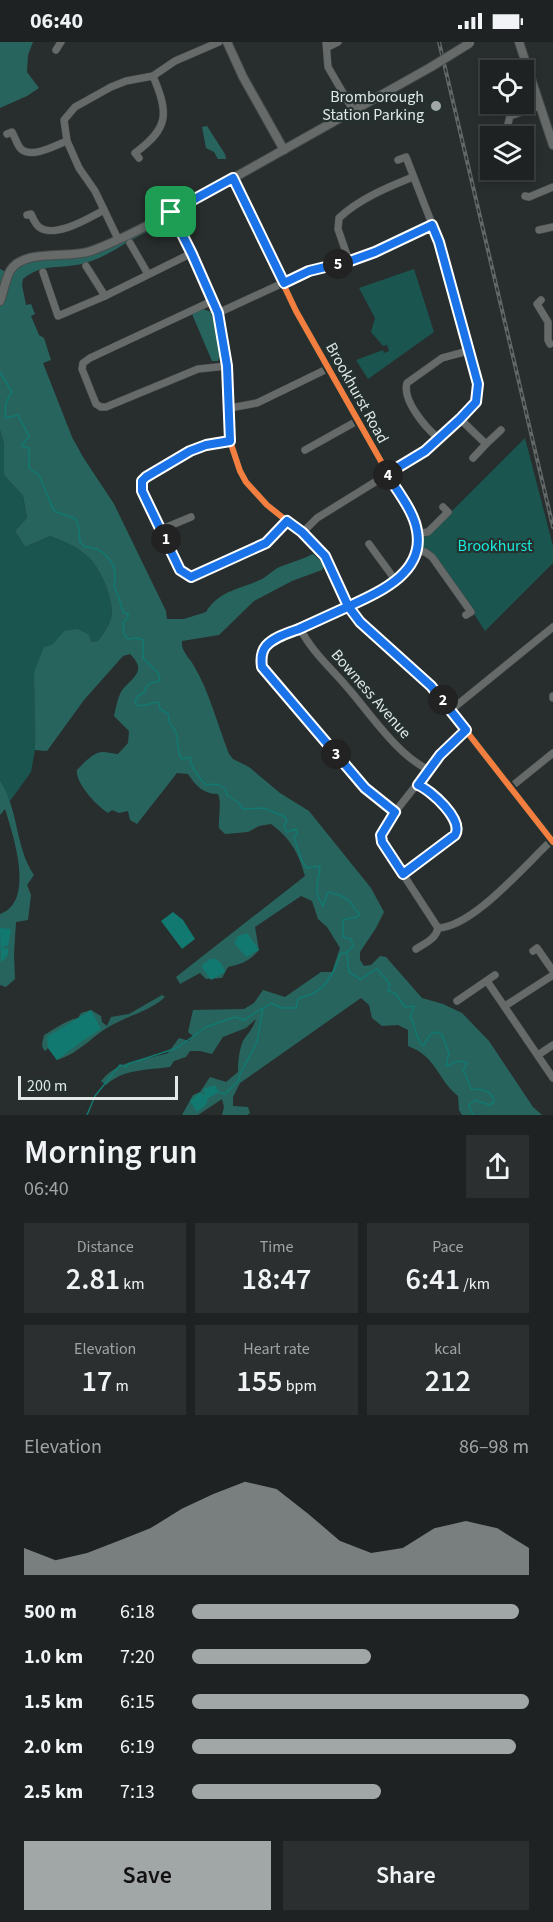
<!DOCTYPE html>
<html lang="en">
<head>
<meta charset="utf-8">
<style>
	:root { --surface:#1e2222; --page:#2b2f2f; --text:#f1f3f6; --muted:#a1a4a5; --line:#3c3f40; --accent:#a0a7a6 }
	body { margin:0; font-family:"Source Sans 3",sans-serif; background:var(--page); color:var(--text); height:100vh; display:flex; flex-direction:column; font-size:22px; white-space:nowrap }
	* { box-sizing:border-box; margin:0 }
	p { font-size:20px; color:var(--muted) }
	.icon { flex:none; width:33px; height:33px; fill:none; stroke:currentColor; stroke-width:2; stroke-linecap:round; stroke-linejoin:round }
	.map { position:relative; height:1073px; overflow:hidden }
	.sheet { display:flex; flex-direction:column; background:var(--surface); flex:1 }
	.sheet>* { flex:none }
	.buttons { position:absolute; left:480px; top:18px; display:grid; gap:12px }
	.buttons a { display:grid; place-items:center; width:54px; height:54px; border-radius:0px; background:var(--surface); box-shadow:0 3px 9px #0003,0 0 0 2px var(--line); font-size:30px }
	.scale { position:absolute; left:18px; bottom:15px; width:160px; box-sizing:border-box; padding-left:6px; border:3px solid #e1e8e7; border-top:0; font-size:16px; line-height:21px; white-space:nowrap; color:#e1e8e7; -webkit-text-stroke:4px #25312f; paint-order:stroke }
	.pin { position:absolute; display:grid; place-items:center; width:51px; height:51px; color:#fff; margin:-26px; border-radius:12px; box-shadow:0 3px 9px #0006 }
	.km { position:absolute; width:30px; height:30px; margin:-15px; border-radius:50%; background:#222; color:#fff; font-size:16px; line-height:30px; text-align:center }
	.round { display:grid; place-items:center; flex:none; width:63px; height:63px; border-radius:0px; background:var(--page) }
	.summary { display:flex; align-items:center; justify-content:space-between; height:102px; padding:0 24px }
	h1 { font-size:33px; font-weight:600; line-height:45px }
	.figures { display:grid; grid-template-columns:repeat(3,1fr); gap:9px; height:102px; padding:6px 24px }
	.figures div { display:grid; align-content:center; border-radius:0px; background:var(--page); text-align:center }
	.figures b { font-size:30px; font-weight:600 }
	.figures small { font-size:16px; font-weight:400 }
	.figures p { font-size:16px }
	.chart { height:168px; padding:12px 24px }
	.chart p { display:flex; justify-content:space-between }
	.chart svg { width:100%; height:108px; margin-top:6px; fill:var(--accent); opacity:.7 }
	.action { display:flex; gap:12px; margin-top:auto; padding:12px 24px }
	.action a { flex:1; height:69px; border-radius:0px; background:var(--accent); color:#111; font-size:24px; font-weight:600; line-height:69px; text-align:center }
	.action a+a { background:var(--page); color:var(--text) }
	ul { padding:0 24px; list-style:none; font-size:20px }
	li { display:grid; grid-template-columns:96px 72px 1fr; align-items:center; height:45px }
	li i { height:15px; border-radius:8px; background:var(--accent) }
	.status { display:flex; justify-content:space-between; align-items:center; height:42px; padding:0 30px; background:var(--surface); direction:ltr }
	.status svg { height:16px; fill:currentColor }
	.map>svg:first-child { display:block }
</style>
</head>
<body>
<div class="status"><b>06:40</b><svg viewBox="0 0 49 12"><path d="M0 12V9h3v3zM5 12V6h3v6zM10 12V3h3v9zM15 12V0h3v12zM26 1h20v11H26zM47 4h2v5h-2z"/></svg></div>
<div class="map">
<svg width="553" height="1073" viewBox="0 0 553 1073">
	<rect width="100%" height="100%" fill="#282e2d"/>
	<g fill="#1a5550">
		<polygon points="414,227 434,290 368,337 356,318 383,308 384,311 389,309 387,303 383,304 371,290 375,276 359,246"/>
		<path d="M0 388 4 402V433L23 454 27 476 15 489 25 505 50 494C63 499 76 504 87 514 100 525 111 552 112 569 112 580 104 591 98 599L91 600 64 589 34 630 35 708 31 730 0 773Z"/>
		<polygon points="525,396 553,504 553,521 485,589 472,569 428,509 420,506 420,498 430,491"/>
	</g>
	<g fill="#28645e">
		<polygon points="0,0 33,0 28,13 27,30 39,46 27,54 0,66"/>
		<polygon points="207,84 225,112 226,117 218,117 214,110 206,106 202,85"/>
		<path d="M158 179H165L169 183C138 188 115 213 85 221 61 228 44 220 23 237L22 243 26 263 31 262 35 272 31 274 39 293 44 296 51 318 43 321 72 395 83 415 114 462 166 569 167 577H184L206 570C219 548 241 547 262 537 269 533 275 526 282 524 292 520 303 517 313 512L325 523 322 528 292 539 254 559 219 593 182 599C181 610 189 615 194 624 209 649 218 684 229 712L233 717 249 725 280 751 309 769 371 846 384 870 376 886 360 910V918L364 924 371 923 380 914 386 915 422 956 443 962 462 971 489 999 533 1065 542 1073H462L459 1068 458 1054C437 1037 437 1015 408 1004V988L398 983 382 984 372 976 369 963 361 956 240 1041 233 1055V1064L248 1065 250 1071 247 1073H222L224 1065 222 1057 198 1073H182L193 1053 200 1050 210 1035 226 1040 238 1030C238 1020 239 1008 243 999 248 991 253 987 256 977L246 986 223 995 212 1012 200 1009H190L186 1015 174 1019 170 1025C147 1028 123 1027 106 1043L101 1039C119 1017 143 1019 168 1011L179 996 189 999 193 994 188 990 193 968 244 967 254 961 263 948 285 955 321 930H332L340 906 327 885 318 877 312 859 301 854 255 885 259 908C250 919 241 922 228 925L222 936 206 937 200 931 180 942 176 935 305 834C298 810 291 797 271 782L259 784 248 790 225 792 219 786C218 776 222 760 218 752 203 752 196 744 188 732L177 731 137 782 130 778 128 769 119 771 112 768 108 771C97 764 75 741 77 728 83 722 93 710 103 710 107 710 114 712 118 712L128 701 129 689 114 674C116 666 118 653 123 647 134 634 147 629 130 612L123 614 84 658 47 709 35 708 34 630 44 605 52 603 64 589 78 587 89 593 91 600 98 599C104 591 112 580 112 569 111 552 100 525 87 514 76 504 63 499 50 494L25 505 15 489 27 476 23 454 4 433V402L0 388V227L12 233 15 227 30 218 64 216Z"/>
		<path d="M203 267 211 270C215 284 225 305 218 319H212L192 272Z"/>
		<path d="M0 739C19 768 15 805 34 833L27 843 31 853 28 878 16 880 14 912 15 937 6 945 0 943V872C36 860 13 793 5 767L0 773Z"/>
		<path d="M162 953 165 955C151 968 133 972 116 981 94 991 81 1011 57 1018L48 1006 45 1009C40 1004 43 999 44 993 55 987 66 978 78 976L81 971 91 968 101 974 102 980 107 984 111 975 129 972Z"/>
	</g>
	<g fill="#117970">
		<polygon points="173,870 183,878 195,897 182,907 161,879"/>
		<polygon points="0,886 11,887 8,904 1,905 8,907 8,913 1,921"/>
		<polygon points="247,891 259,908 246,915 234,901 237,897 236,895"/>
		<polygon points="210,917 216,917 221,921 225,930 211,938 201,924"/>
		<polygon points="91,968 101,987 85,997 57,1018 48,1006 47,995"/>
		<polygon points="215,1043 219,1050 207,1057 207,1062 197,1070 190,1059 200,1050 205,1054 203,1047"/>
	</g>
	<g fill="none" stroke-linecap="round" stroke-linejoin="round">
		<g stroke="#117970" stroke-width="1.5">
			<path d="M0 330 12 350C6 359 4 365 6 376L18 373 29 394 22 404 29 406V426L39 433 54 469 76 477 79 487 80 500 85 505C100 504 116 519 115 535 115 538 114 541 114 544 115 548 117 550 118 553 120 559 121 565 124 571L128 572V576L123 580 124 592 128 597 136 596 143 598V616L159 632 160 639C150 641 147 640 144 651L139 653 135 659 137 664 147 663 155 660 159 661 160 667 168 672 170 682C182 692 174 706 182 717L190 715C191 727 199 735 206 743 216 741 225 742 227 753L239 761 243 767 264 766 285 775 287 779 284 784 287 790 296 787 297 791 294 796 302 819 307 826 320 824C319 841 312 847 323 864L328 850C336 852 345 854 350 860 354 865 354 868 360 872L357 875 343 878V895L351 897 353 904 347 910 349 930 360 937C367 935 369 929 377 927L390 942 388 949 395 951 405 965 414 964 410 975C417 985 414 996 423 1004L431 992 437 990 442 993 449 1011 446 1023 448 1024C455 1020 459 1017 467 1021L463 1029 466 1033 471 1047C482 1047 492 1048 494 1060L489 1063 475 1058 469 1063 473 1073"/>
			<path d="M264 966 271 961 282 966H296L298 957C303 954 307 954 312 952 327 945 336 927 340 912L347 910"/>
			<polyline points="87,1073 95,1054 120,1023 127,1025 128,1022 177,1006 206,985 235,975 244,978 263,966 257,1000 240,1032 239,1038 225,1052 219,1050"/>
		</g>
		<g stroke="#474c4c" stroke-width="8">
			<g id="minor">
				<polyline points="326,0 328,25 353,68"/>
				<polyline points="328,5 338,0"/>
				<polyline points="56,8 61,0"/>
				<path d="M7 92 12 90C15 95 17 103 21 107 32 117 56 103 67 99"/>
				<polyline points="510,94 508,82 510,74 540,64"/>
				<path d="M139 116 135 111C169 86 169 72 153 34"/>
				<polyline points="524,120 525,120"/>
				<path d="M233 136 296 269 412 474C417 489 421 505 413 519 397 550 309 583 276 596 265 603 259 612 262 625L365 746 395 770"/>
				<polyline points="525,154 529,155 553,145"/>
				<polyline points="171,170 192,211 218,271 227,324 230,399 240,429 246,440 267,463 302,491 325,514 348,564 360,581 431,644 553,800"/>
				<path d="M27 173 31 172C33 176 35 182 39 185 55 197 89 176 104 168"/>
				<polyline points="539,188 553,185"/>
				<polyline points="118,197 95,149 79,126 67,99 64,78 75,65 111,45 126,39 153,34 175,19 219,0"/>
				<polyline points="130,201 148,232"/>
				<path d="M349 219 338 187 339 176C359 157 388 145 413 135"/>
				<polyline points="86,224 105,254"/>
				<polyline points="43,230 58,274 105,254 192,211"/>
				<polyline points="541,258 537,262 548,280 548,298 550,302"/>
				<polyline points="212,259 90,316 83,321 82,327 96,362 101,365 106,365 198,327 227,324"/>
				<polyline points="218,271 309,229 375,210 432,183"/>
				<polyline points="230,366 257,361 327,327"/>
				<polyline points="460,377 486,402 501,388"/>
				<path d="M438 396C425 385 402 358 407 341L442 316 468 309"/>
				<polyline points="230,399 206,403 190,409 146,435 142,439 142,449 180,528 186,533 196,534 266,501 287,479"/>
				<polyline points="305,408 357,379"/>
				<polyline points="473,416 486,402"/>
				<polyline points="162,487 191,475"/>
				<polyline points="302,491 317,476 425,409 476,360 478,342 439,200 406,115 398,118"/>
				<polyline points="417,492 428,490 448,470 443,465"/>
				<polyline points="369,502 396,539"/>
				<polyline points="417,509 425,510 432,515 471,570 466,573"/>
				<path d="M300 586C311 609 331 626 347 645 370 671 397 713 429 728"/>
				<polyline points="553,654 553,656"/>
				<polyline points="451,668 553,585"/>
				<path d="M466 688 440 713 395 770 381 793 382 800 438 886C473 885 525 823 552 798"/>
				<polyline points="511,745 553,711"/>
				<path d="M403 832 455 793 458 789C458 774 431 748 418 743"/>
				<path d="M416 907C425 901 436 897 438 886"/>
				<polyline points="533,909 537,906 553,929"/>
				<polyline points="487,939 553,1036"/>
				<polyline points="457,959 495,933"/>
				<polyline points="505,964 553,933"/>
				<polyline points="538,1013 553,1003"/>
			</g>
		</g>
		<g stroke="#474c4c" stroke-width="10">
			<g id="tertiary">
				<polyline points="227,0 243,35 284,108"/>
				<polyline points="519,0 553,103"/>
				<path d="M0 259C4 249 5 238 10 229 23 206 69 217 91 209 135 193 180 165 221 143 291 104 361 65 431 25"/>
			</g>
		</g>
		<use href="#minor" stroke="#666b6a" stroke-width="7"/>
		<use href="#tertiary" stroke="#666b6a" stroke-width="8"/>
		<g stroke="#626666" stroke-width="4">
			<polyline id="rail" points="439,0 553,485"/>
		</g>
		<use href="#rail" stroke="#25312f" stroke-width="1.5" stroke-dasharray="4.5" stroke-linecap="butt"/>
		<g stroke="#474c4c" stroke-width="10" stroke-linecap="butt">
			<polyline id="tertiary-bridge" points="431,25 470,1"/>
		</g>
		<use href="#tertiary-bridge" stroke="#666b6a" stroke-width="8"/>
		<g stroke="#25312f" stroke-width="10">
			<g id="cycleway">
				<path d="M233 136 296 269 412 474C417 489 421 505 413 519 397 550 309 583 276 596 265 603 259 612 262 625L365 746 395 770"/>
				<polyline points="171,170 192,211 218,271 227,324 230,399 240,429 246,440 267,463 302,491 325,514 348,564 360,581 431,644 553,800"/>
			</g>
		</g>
		<use href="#cycleway" stroke="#f27e40" stroke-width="6"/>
	</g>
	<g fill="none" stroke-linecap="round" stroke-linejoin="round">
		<g stroke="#fff" stroke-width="12">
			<path id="route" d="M171 170 192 212 218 271 227 324 230 399 206 403 190 409 146 435 142 439V449L180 528 191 535 266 501 287 479 302 490 325 514 348 564 360 580 431 644 466 688 440 713 418 743C431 748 464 778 455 793L403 832 382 800 381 793 395 770 365 746 262 625C261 618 261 610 266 604 274 595 288 591 299 587 314 580 330 573 345 566 377 551 425 532 417 489 414 469 397 449 387 432L425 409 460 377 476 360 478 342 439 200 432 183 375 210 350 219 309 229 284 241 233 136 171 170"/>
		</g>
		<use href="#route" stroke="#1a73e8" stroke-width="8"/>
	</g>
	<circle fill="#a0a7a6" stroke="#25312f" stroke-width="2" cx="436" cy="64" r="6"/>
	<g text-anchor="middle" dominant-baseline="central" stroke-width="4.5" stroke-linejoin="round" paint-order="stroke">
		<g font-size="16" fill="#e1e8e7" stroke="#25312f" text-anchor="end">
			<text x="424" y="55">Bromborough<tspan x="424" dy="18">Station Parking</tspan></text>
		</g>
		<g font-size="16" fill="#e1e8e7" stroke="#25312f">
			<text transform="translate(357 351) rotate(61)">Brookhurst Road</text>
			<text transform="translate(371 652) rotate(49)">Bowness Avenue</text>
		</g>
		<g font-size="16" fill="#18e8d9" stroke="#25312f">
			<text x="495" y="504">Brookhurst</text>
		</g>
	</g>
</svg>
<div class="buttons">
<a><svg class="icon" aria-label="locate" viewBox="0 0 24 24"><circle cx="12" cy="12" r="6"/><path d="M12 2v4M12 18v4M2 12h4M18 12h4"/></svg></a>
<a><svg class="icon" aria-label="layers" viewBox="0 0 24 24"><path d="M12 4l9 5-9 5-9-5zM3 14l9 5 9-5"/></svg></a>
</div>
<div class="scale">200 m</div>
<div class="pin" style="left:171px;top:170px;background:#1e9e55"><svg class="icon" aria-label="arrive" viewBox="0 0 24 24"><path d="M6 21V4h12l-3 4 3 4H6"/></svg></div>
<b class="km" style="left:166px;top:497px">1</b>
<b class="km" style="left:443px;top:658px">2</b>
<b class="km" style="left:336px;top:712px">3</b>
<b class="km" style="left:388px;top:433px">4</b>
<b class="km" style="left:338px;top:222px">5</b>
</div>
<section class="sheet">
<div class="summary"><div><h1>Morning run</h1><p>06:40</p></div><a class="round"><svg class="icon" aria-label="share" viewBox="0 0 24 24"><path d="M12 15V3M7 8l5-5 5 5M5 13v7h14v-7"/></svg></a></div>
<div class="figures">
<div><p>Distance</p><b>2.81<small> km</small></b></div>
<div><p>Time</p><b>18:47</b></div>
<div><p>Pace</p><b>6:41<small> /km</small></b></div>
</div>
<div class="figures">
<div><p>Elevation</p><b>17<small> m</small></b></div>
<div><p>Heart rate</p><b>155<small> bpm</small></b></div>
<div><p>kcal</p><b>212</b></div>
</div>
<div class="chart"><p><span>Elevation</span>86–98 m</p>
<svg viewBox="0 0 160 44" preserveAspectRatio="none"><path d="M0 44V33L10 38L20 35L30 30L40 25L50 17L60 11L70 6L80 9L90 19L100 30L110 35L120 33L130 25L140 22L150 25L160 33V44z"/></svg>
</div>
<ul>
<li><b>500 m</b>6:18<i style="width:97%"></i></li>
<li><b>1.0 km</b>7:20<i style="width:53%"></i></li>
<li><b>1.5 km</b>6:15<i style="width:100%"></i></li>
<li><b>2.0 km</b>6:19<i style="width:96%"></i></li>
<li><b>2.5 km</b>7:13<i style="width:56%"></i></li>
</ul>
<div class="action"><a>Save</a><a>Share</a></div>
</section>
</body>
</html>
